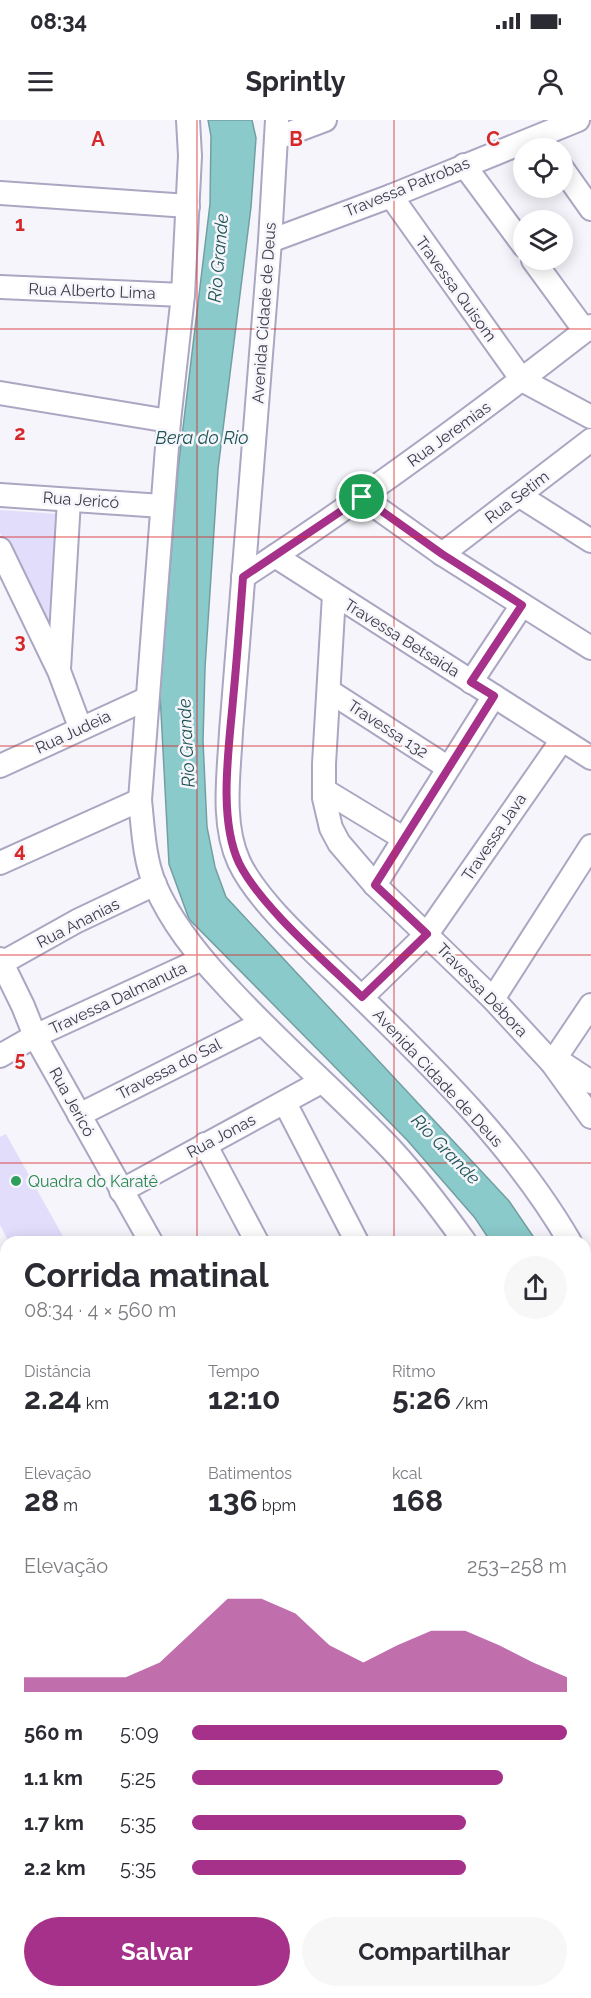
<!DOCTYPE html>
<html lang="pt">
<head>
<meta charset="utf-8">
<style>
	:root { --surface:#fff; --page:#f7f7f7; --text:#2b2b33; --muted:#7c7c81; --accent:#a6318a }
	body { margin:0; font-family:Raleway,sans-serif; background:var(--page); color:var(--text); height:100vh; display:flex; flex-direction:column; font-size:22px; white-space:nowrap }
	* { box-sizing:border-box; margin:0 }
	p { font-size:20px; color:var(--muted) }
	.icon { flex:none; width:33px; height:33px; fill:none; stroke:currentColor; stroke-width:2; stroke-linecap:round; stroke-linejoin:round }
	.map { position:relative; flex:1; overflow:hidden }
	.sheet { position:absolute; left:0px; top:1116px; width:591px; height:762px; display:flex; flex-direction:column; background:var(--surface); border-radius:18px 18px 0 0; box-shadow:0 3px 15px #0003 }
	.sheet>* { flex:none }
	.tools { position:absolute; left:513px; top:18px; display:grid; gap:12px }
	.tools a { display:grid; place-items:center; width:60px; height:60px; border-radius:50%; background:var(--surface); box-shadow:0 3px 15px #0003; font-size:30px }
	.pin { position:absolute; display:grid; place-items:center; width:51px; height:51px; color:#fff; margin:-26px; border:3px solid #fff; border-radius:50%; box-shadow:0 2px 6px #0007 }
	.round { display:grid; place-items:center; flex:none; width:63px; height:63px; border-radius:32px; background:var(--page) }
	.headline { display:flex; align-items:center; justify-content:space-between; height:102px; padding:0 24px }
	h1 { font-size:33px; font-weight:700; line-height:45px }
	.metrics { display:grid; grid-template-columns:repeat(3,1fr); gap:9px; height:102px; padding:6px 24px }
	.metrics div { display:grid; align-content:center }
	.metrics b { font-size:30px; font-weight:700 }
	.metrics small { font-size:16px; font-weight:400 }
	.metrics p { font-size:16px }
	.chart { height:168px; padding:12px 24px }
	.chart p { display:flex; justify-content:space-between }
	.chart svg { width:100%; height:108px; margin-top:6px; fill:var(--accent); opacity:.7 }
	.action { display:flex; gap:12px; margin-top:auto; padding:12px 24px }
	.action a { flex:1; height:69px; border-radius:36px; background:var(--accent); color:#fff; font-size:24px; font-weight:700; line-height:69px; text-align:center }
	.action a+a { background:var(--page); color:var(--text) }
	ul { padding:0 24px; list-style:none; font-size:20px }
	li { display:grid; grid-template-columns:96px 72px 1fr; align-items:center; height:45px }
	li i { height:15px; border-radius:8px; background:var(--accent) }
	.status { display:flex; justify-content:space-between; align-items:center; height:42px; padding:0 30px; background:var(--surface); direction:ltr }
	.status svg { height:16px; fill:currentColor }
	header { display:flex; justify-content:space-between; align-items:center; height:78px; padding:0 24px; background:var(--surface); font-size:27px; font-weight:700 }
	.map>svg:first-child { display:block }
</style>
</head>
<body>
<div class="status"><b>08:34</b><svg viewBox="0 0 49 12"><path d="M0 12V9h3v3zM5 12V6h3v6zM10 12V3h3v9zM15 12V0h3v12zM26 1h20v11H26zM47 4h2v5h-2z"/></svg></div>
<header><svg class="icon" aria-label="menu" viewBox="0 0 24 24"><path d="M4 6h16M4 12h16M4 18h16"/></svg>Sprintly<svg class="icon" aria-label="person" viewBox="0 0 24 24"><circle cx="12" cy="8" r="4"/><path d="M4 21q1-7 8-7t8 7"/></svg></header>
<div class="map">
<svg width="591" height="1878" viewBox="0 0 591 1878">
	<rect width="100%" height="100%" fill="#f6f5fb"/>
	<polygon fill="#ece8fe" points="6,1456 6,1872 585,1872 585,1842 591,1847 591,1878 0,1878 0,1457"/>
	<g fill="#e3ddfc">
		<polygon points="0,390 61,394 49,529 0,413"/>
		<polygon points="6,1014 65,1120 61,1122 9,1122 0,1105 0,1017"/>
	</g>
	<g fill="#8acaca" stroke="#739fa2" stroke-width="1.5">
		<polygon points="208,0 252,0 256,18 251,87 218,349 205,548 203,621 207,707 215,747 226,777 509,1081 537,1122 491,1122 475,1098 407,1020 189,799 169,744 160,573 178,349 210,84 211,16"/>
		<polygon points="585,1203 591,1215 591,1297 585,1285"/>
	</g>
	<g fill="none" stroke-linecap="round" stroke-linejoin="round">
		<g stroke="#aba6c2" stroke-width="26">
			<g id="minor">
				<path d="M188 0 190 36 183 175 169 301 140 680C143 708 144 739 155 765 171 802 196 833 223 862 276 921 337 972 391 1029 418 1058 442 1090 465 1122"/>
				<path d="M277 0 270 121 231 612C229 653 221 703 239 742 260 787 325 841 361 877 438 952 516 1029 570 1122"/>
				<polyline points="277,18 325,0"/>
				<polyline points="464,45 524,126"/>
				<polyline points="562,48 591,89"/>
				<polyline points="0,73 188,86"/>
				<polyline points="391,76 522,260 591,297"/>
				<polyline points="270,121 391,76 578,0"/>
				<polyline points="533,140 585,211"/>
				<polyline points="0,167 183,175"/>
				<polyline points="0,273 169,301"/>
				<polyline points="0,375 162,386"/>
				<polyline points="520,376 591,421"/>
				<polyline points="362,377 442,434 591,528"/>
				<polyline points="0,429 59,551 80,607"/>
				<polyline points="442,434 591,320"/>
				<polyline points="275,436 591,638"/>
				<path d="M243 457C363 379 478 294 591 206"/>
				<polyline points="334,475 324,644 324,678 331,708 339,723 375,765 493,879 552,943 591,997"/>
				<polyline points="59,549 69,380"/>
				<polyline points="471,562 522,485"/>
				<polyline points="329,571 447,647"/>
				<polyline points="0,646 146,579"/>
				<polyline points="324,670 403,718"/>
				<polyline points="0,743 140,680"/>
				<polyline points="375,765 494,576"/>
				<polyline points="0,839 23,886 35,916 151,1122"/>
				<polyline points="2,843 77,801 155,764"/>
				<polyline points="362,877 427,814 562,620"/>
				<polyline points="493,879 591,726"/>
				<polyline points="0,936 35,916 202,839"/>
				<polyline points="556,939 591,962"/>
				<polyline points="552,943 591,885"/>
				<polyline points="285,983 357,1122"/>
				<polyline points="79,995 260,904"/>
				<polyline points="205,1024 257,1122"/>
				<polyline points="121,1071 321,962"/>
				<polyline points="585,1148 591,1158"/>
				<polyline points="0,1158 6,1160"/>
				<polyline points="0,1308 6,1307"/>
				<polyline points="585,1345 591,1354"/>
				<polyline points="0,1424 6,1423"/>
				<polyline points="585,1541 591,1553"/>
				<polyline points="585,1570 591,1567"/>
				<polyline points="585,1680 591,1685"/>
			</g>
		</g>
		<use href="#minor" stroke="#fff" stroke-width="22"/>
	</g>
	<g fill="none" stroke-linecap="round" stroke-linejoin="round">
		<g stroke="#fff" stroke-width="12">
			<path id="route" d="M362 377 442 434 522 485 471 562 494 576 375 765 427 814 362 877C326 842 261 787 239 743 218 698 229 628 233 580 237 539 240 498 243 457Z"/>
		</g>
		<use href="#route" stroke="#a6318a" stroke-width="8"/>
	</g>
	<path fill="none" stroke="#d62828" stroke-width="1.5" stroke-opacity="0.55" d="M197 0V1122M394 0V1122M0 209H591M0 417H591M0 626H591M0 835H591M0 1043H591M0 1252H6M585 1252H591M0 1461H6M585 1461H591M0 1669H6M585 1669H591M197 1872V1878M394 1872V1878"/>
	<circle fill="#2e9e5b" stroke="#f6f5fb" stroke-width="2" cx="16" cy="1061" r="6"/>
	<g text-anchor="middle" dominant-baseline="central" stroke-width="5" stroke-linejoin="round" paint-order="stroke">
		<g font-size="16" fill="#3c3a46" stroke="#f6f5fb">
			<text transform="translate(407 67) rotate(-22)">Travessa Patrobas</text>
			<text transform="translate(456 169) rotate(54)">Travessa Quisom</text>
			<text transform="translate(92 171) rotate(2)">Rua Alberto Lima</text>
			<text transform="translate(264 193) rotate(-86)">Avenida Cidade de Deus</text>
			<text transform="translate(449 314) rotate(-36)">Rua Jeremias</text>
			<text transform="translate(517 377) rotate(-37)">Rua Setim</text>
			<text transform="translate(81 380) rotate(4)">Rua Jericó</text>
			<text transform="translate(402 518) rotate(32)">Travessa Betsaida</text>
			<text transform="translate(388 609) rotate(33)">Travessa 132</text>
			<text transform="translate(73 612) rotate(-25)">Rua Judeia</text>
			<text transform="translate(494 717) rotate(-56)">Travessa Java</text>
			<text transform="translate(78 803) rotate(-27)">Rua Ananias</text>
			<text transform="translate(482 870) rotate(46)">Travessa Débora</text>
			<text transform="translate(118 878) rotate(-25)">Travessa Dalmanuta</text>
			<text transform="translate(169 949) rotate(-27)">Travessa do Sal</text>
			<text transform="translate(438 958) rotate(47)">Avenida Cidade de Deus</text>
			<text transform="translate(72 982) rotate(61)">Rua Jericó</text>
			<text transform="translate(221 1016) rotate(-28)">Rua Jonas</text>
		</g>
		<g font-size="16" fill="#27864d" stroke="#f6f5fb" text-anchor="start">
			<text x="28" y="1061">Quadra do Karatê</text>
		</g>
		<g font-size="18" font-style="italic" fill="#1e5555" stroke="#f6f5fb">
			<text transform="translate(218 138) rotate(-85)">Rio Grande</text>
			<text x="202" y="317">Bera do Rio</text>
			<text transform="translate(186 623) rotate(-93)">Rio Grande</text>
			<text transform="translate(446 1029) rotate(46)">Rio Grande</text>
		</g>
	</g>
	<g font-size="20" text-anchor="middle" font-weight="bold" fill="#d62828" stroke="#f6f5fb" stroke-width="5" stroke-linejoin="round" paint-order="stroke">
		<text x="98" y="26">A</text>
		<text x="296" y="26">B</text>
		<text x="493" y="26">C</text>
		<text x="20" y="111">1</text>
		<text x="20" y="320">2</text>
		<text x="20" y="528">3</text>
		<text x="20" y="737">4</text>
		<text x="20" y="946">5</text>
	</g>
</svg>
<div class="tools">
<a><svg class="icon" aria-label="locate" viewBox="0 0 24 24"><circle cx="12" cy="12" r="6"/><path d="M12 2v4M12 18v4M2 12h4M18 12h4"/></svg></a>
<a><svg class="icon" aria-label="layers" viewBox="0 0 24 24"><path d="M12 4l9 5-9 5-9-5zM3 14l9 5 9-5"/></svg></a>
</div>
<div class="pin" style="left:362px;top:377px;background:#1e9e55"><svg class="icon" aria-label="arrive" viewBox="0 0 24 24"><path d="M6 21V4h12l-3 4 3 4H6"/></svg></div>
<section class="sheet">
<div class="headline"><div><h1>Corrida matinal</h1><p>08:34 · 4 × 560 m</p></div><a class="round"><svg class="icon" aria-label="share" viewBox="0 0 24 24"><path d="M12 15V3M7 8l5-5 5 5M5 13v7h14v-7"/></svg></a></div>
<div class="metrics">
<div><p>Distância</p><b>2.24<small> km</small></b></div>
<div><p>Tempo</p><b>12:10</b></div>
<div><p>Ritmo</p><b>5:26<small> /km</small></b></div>
</div>
<div class="metrics">
<div><p>Elevação</p><b>28<small> m</small></b></div>
<div><p>Batimentos</p><b>136<small> bpm</small></b></div>
<div><p>kcal</p><b>168</b></div>
</div>
<div class="chart"><p><span>Elevação</span>253–258 m</p>
<svg viewBox="0 0 160 44" preserveAspectRatio="none"><path d="M0 44V38L10 38L20 38L30 38L40 32L50 19L60 6L70 6L80 12L90 25L100 32L110 25L120 19L130 19L140 25L150 32L160 38V44z"/></svg>
</div>
<ul>
<li><b>560 m</b>5:09<i style="width:100%"></i></li>
<li><b>1.1 km</b>5:25<i style="width:83%"></i></li>
<li><b>1.7 km</b>5:35<i style="width:73%"></i></li>
<li><b>2.2 km</b>5:35<i style="width:73%"></i></li>
</ul>
<div class="action"><a>Salvar</a><a>Compartilhar</a></div>
</section>
</div>
</body>
</html>
